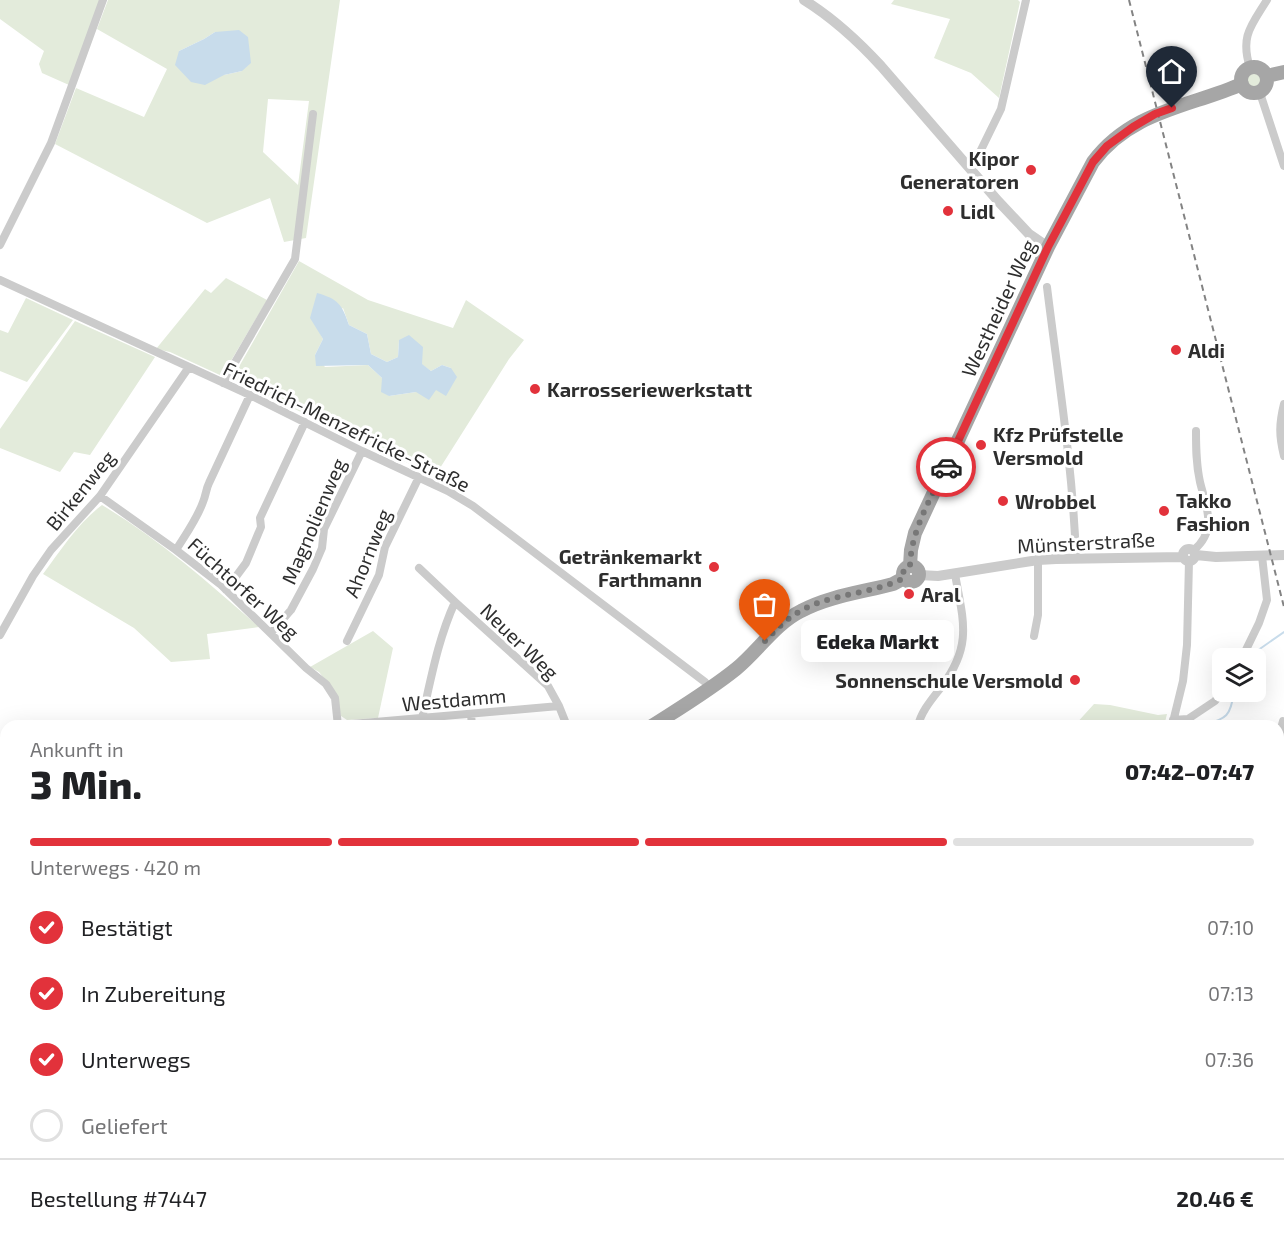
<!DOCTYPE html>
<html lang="de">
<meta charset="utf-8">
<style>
:root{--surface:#fff;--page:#f2f2f2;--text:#202124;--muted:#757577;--line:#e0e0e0;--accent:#e2323b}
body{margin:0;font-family:"Exo 2",sans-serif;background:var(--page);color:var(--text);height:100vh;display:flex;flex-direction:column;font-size:22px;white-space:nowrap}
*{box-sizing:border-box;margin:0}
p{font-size:20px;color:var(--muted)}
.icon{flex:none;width:33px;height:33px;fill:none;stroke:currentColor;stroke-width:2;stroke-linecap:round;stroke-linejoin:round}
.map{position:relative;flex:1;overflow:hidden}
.drawer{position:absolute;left:0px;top:720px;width:1284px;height:528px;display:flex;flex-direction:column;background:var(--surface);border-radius:18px 18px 0 0;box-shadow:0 6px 24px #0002}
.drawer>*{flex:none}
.buttons{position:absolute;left:1212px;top:648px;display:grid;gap:12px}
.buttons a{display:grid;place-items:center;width:54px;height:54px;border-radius:9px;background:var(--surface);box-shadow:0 6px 24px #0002;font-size:30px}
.pin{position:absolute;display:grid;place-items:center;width:51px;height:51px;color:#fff;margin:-62px -26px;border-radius:50% 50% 50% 0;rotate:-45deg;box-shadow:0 0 6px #0007}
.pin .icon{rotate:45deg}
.courier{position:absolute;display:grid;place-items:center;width:60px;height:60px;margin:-30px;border:4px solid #e2323b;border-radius:50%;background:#fff;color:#222;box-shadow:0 2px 8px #0007}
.bubble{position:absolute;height:42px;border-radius:9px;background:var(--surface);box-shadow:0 6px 24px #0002;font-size:20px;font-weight:800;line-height:42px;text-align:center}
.head em{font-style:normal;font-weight:800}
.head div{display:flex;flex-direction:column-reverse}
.head{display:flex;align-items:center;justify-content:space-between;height:102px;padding:0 30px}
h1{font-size:39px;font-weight:800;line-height:45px}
.bar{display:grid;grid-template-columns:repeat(4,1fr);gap:9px 6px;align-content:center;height:72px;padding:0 30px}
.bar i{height:8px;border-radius:4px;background:var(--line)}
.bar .current{background:var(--accent)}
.bar p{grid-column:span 4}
.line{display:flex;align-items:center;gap:15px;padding:0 30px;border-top:2px solid var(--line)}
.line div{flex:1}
ol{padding:0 30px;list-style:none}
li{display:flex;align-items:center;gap:18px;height:66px}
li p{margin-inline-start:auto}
li .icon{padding:6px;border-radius:50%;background:var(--accent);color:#fff;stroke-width:4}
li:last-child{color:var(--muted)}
li i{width:33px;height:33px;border:3px solid var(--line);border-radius:50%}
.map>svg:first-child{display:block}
.green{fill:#e3ebdb;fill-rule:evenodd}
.water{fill:#c8dceb}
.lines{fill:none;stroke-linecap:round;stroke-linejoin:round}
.stream{stroke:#c8dceb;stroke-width:2}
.minor{stroke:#cbcbcb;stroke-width:8}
.tertiary{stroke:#cbcbcb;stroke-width:10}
.primary{stroke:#a6a6a6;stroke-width:14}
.rail{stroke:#838383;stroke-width:2;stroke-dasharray:6 4.5;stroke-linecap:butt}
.done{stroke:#777;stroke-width:6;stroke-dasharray:0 10.8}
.route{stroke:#e2323b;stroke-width:8}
.poi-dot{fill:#e2323b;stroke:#fff;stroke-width:2}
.labels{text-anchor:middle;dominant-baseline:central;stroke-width:6;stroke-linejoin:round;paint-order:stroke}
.poi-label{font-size:20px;font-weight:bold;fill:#2e2e2e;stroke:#fff;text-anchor:start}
.street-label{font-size:20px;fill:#2e2e2e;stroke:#fff}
</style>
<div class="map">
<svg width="1284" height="1248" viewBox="0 0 1284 1248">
<rect width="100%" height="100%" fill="#fff"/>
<path class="green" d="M 0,0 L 100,0 L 69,85 L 42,73 L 39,64 L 44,51 L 0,19 Z
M 108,0 L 340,0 L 306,238 L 284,242 L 270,198 L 207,223 L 55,144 L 76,88 L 144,117 L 167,69 L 97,29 ZM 215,32 L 242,71 L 224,75 L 179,51 L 204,39 ZM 268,99 L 309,101 L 298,185 L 263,152 Z
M 894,0 L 1018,0 L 1020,2 L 999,98 L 971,73 L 934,58 L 950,19 L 891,4 Z
M1247 80a8 8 0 1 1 16 0a8 8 0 1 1-16 0Z
M 299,261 L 368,300 L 453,328 L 466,300 L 524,340 L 509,359 L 435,476 L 232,379 ZM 343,308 L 349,325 L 367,334 L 371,354 L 387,362 L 398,357 L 399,340 L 421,364 L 431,371 L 442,365 L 451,368 L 416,392 L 389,396 L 382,378 L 368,365 L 325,367 L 315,355 L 323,339 L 318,329 Z
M 226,278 L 267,300 L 222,376 L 170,352 L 156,349 L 205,289 L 211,293 Z
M 26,298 L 73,320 L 27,382 L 0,371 L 0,330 L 8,333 Z
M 75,321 L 155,357 L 90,455 L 74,452 L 60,472 L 0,448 L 0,429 Z
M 102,505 C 159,539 209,583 259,627 L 207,634 L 210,659 L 171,662 L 134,628 L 43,574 C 60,551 79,522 102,505 Z
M 373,631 L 393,648 L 378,718 L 347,720 L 341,716 L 335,692 L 319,672 L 310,667 Z
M 1094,704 L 1110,705 L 1158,715 L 1167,714 L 1164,726 L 1074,726 Z
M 0,1191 L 6,1192 L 6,1242 L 25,1242 L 23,1248 L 0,1248 L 0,1199 L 2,1199 Z
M 372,1242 L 608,1242 L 607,1248 L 371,1248 Z
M 926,1242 L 956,1242 L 952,1248 L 927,1248 Z"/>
<path class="water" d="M 239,30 L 248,37 L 251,63 L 242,71 L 224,75 L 205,85 L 191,82 L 175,65 L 179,51 L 204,39 L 215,32 Z
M 317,293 C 338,299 342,304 349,325 L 367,334 L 371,354 L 387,362 L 398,357 L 399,340 L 409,335 L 423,347 L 422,364 L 431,371 L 442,365 L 451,368 L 457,377 L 446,396 L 436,390 L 429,400 L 416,392 L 389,396 L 381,392 L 382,378 L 368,365 L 316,366 L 315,355 L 323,339 L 310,318 Z"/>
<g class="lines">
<path class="stream" d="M 1252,658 L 1254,653 L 1284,632
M 1117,726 L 1128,723 L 1143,726
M 1199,726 C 1225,718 1230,720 1234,692
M 0,1193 L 6,1193
M 939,1242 L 940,1248
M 25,1248 L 27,1242
M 392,1248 L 393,1242"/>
<path class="minor" d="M 1250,68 C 1240,36 1251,26 1267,0
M 1260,93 L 1284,166
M 968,166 L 979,154 L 1001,109 L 1026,0
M 0,245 L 51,143 L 103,0
M 0,280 L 250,395 L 362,451 L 448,491 L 473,506 L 705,682 L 710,688
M 1047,287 C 1058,377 1073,467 1076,559
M 223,383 L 295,259 L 313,114
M 1284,404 C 1279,424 1279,436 1284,456
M 100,496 L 176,550 L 220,584 L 306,668 L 326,684 L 335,698 L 338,726
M 176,550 C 186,534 197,519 203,502 C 206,495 206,489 209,483 L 250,395
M 1194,550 C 1218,529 1206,507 1200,482 C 1196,464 1196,448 1196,431
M 419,568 L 455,602
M 226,590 L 246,563 L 261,527 L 260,518 L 305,422
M 271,633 L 291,610 L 313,569 L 322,548 L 324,529 L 362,451
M 0,635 L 33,576 L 51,550 L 100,496 L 189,367
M 1034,636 L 1038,615 L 1038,560
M 347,641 L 379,575 L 385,547 L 419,477
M 1242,658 L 1259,623 L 1267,600 L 1262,556
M 471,714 L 472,726
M 422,718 C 431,679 438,639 455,602 L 548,686 L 559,706
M 1173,720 L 1188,719 L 1215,701 L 1222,691
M 329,726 L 559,706 L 567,726
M 918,726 C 921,711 933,698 942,686 C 973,645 963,620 955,574
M 1172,726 L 1183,681 L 1187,645 L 1189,561
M 0,752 L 6,751
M 0,790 L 6,789
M 1278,820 L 1281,820 L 1283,829 L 1278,871
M 1281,820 L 1279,736 L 1283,721
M 0,837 L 6,887
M 0,949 L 6,947
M 1278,988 L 1284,988
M 0,1031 L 6,1030
M 1278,1107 L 1284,1110
M 1278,1186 L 1284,1189
M 777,1242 L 780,1248
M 858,1242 L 860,1248
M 1040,1242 L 1051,1248
M 1234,1242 L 1270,1244 L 1270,1248
M 654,1248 L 656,1242
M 1144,1248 L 1148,1242
M 1218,1248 L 1222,1242"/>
<path class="tertiary" d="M 804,0 C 833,18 858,41 881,66 L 998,201 L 1029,234 L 1048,247
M1183 555a6 6 0 1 1 12 0a6 6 0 1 1-12 0Z
M 1196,555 L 1216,557 L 1284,555
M 919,575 L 938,576 L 1038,560 L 1056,559 L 1183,557"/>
<path class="primary" d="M1241 80a13 13 0 1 1 26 0a13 13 0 1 1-26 0Z
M 1267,76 L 1284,72
M903 574a8 8 0 1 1 16 0a8 8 0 1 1-16 0Z
M 910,566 L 911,550 L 915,533 L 1048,247 L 1093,162 C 1131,111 1189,107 1242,84
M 652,726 C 680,708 710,690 736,669 C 758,651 775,624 801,611 C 829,596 863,592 893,584 L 904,578
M 252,1248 L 253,1242"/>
<path class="rail" d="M 1129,0 L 1284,607"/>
</g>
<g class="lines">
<path class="done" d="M 765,641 C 775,631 785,620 797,613 C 828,593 871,595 904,578 C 902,572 904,567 910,566 C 911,530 931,498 946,467"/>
<path class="route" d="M 946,467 L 1048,247 L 1093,162 L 1107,146 L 1133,127 L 1155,114 L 1172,108"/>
</g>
<g class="poi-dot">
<circle cx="1031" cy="170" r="6"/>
<circle cx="948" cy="211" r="6"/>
<circle cx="1176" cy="350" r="6"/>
<circle cx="535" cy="389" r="6"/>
<circle cx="981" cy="445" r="6"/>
<circle cx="1003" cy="501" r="6"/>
<circle cx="1164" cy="511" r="6"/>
<circle cx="714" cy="567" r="6"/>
<circle cx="909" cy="594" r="6"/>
<circle cx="1075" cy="680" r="6"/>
</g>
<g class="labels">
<g class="poi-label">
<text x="1019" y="158" text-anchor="end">Kipor<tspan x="1019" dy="23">Generatoren</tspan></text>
<text x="960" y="211">Lidl</text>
<text x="1188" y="350">Aldi</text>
<text x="547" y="389">Karrosseriewerkstatt</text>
<text x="993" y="434">Kfz Prüfstelle<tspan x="993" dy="23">Versmold</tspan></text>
<text x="1176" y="500">Takko<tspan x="1176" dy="23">Fashion</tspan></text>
<text x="1015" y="501">Wrobbel</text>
<text x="702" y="556" text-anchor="end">Getränkemarkt<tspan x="702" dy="23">Farthmann</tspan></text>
<text x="921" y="594">Aral</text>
<text x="1063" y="680" text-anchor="end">Sonnenschule Versmold</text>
</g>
<g class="street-label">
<text transform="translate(998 308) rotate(-65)">Westheider Weg</text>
<text transform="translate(347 426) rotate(26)">Friedrich-Menzefricke-Straße</text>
<text transform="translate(80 490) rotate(-51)">Birkenweg</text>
<text transform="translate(313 521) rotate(-67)">Magnolienweg</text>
<text transform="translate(1086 542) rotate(-3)">Münsterstraße</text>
<text transform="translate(367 553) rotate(-68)">Ahornweg</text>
<text transform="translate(244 588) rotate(42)">Füchtorfer Weg</text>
<text transform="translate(520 641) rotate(44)">Neuer Weg</text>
<text transform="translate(454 699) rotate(-5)">Westdamm</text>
</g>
</g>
</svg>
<div class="buttons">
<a><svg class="icon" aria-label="layers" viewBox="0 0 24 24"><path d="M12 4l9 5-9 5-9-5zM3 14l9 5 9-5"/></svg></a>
</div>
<div class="pin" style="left:765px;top:641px;background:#ea580c"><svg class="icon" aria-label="bag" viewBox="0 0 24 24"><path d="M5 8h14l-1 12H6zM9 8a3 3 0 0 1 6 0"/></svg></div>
<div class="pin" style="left:1172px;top:108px;background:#1f2937"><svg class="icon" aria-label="home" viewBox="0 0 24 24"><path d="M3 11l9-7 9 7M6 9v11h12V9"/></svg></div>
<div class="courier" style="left:946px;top:467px"><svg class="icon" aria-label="car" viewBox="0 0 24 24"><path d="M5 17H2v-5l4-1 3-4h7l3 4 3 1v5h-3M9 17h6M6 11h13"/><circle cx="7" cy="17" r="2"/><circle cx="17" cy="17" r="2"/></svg></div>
<div class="bubble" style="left:801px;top:620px;width:153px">Edeka Markt</div>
<section class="drawer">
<div class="head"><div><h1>3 Min.</h1><p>Ankunft in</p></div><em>07:42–07:47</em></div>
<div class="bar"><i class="current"></i><i class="current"></i><i class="current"></i><i></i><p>Unterwegs · 420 m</p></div>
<ol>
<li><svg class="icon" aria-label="check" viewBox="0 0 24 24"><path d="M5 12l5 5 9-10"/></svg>Bestätigt<p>07:10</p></li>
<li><svg class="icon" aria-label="check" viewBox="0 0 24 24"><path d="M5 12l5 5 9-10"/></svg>In Zubereitung<p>07:13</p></li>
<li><svg class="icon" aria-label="check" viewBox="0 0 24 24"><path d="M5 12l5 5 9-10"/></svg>Unterwegs<p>07:36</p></li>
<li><i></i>Geliefert</li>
</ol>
<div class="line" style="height:78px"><div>Bestellung #7447</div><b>20.46 €</b></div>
</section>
</div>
